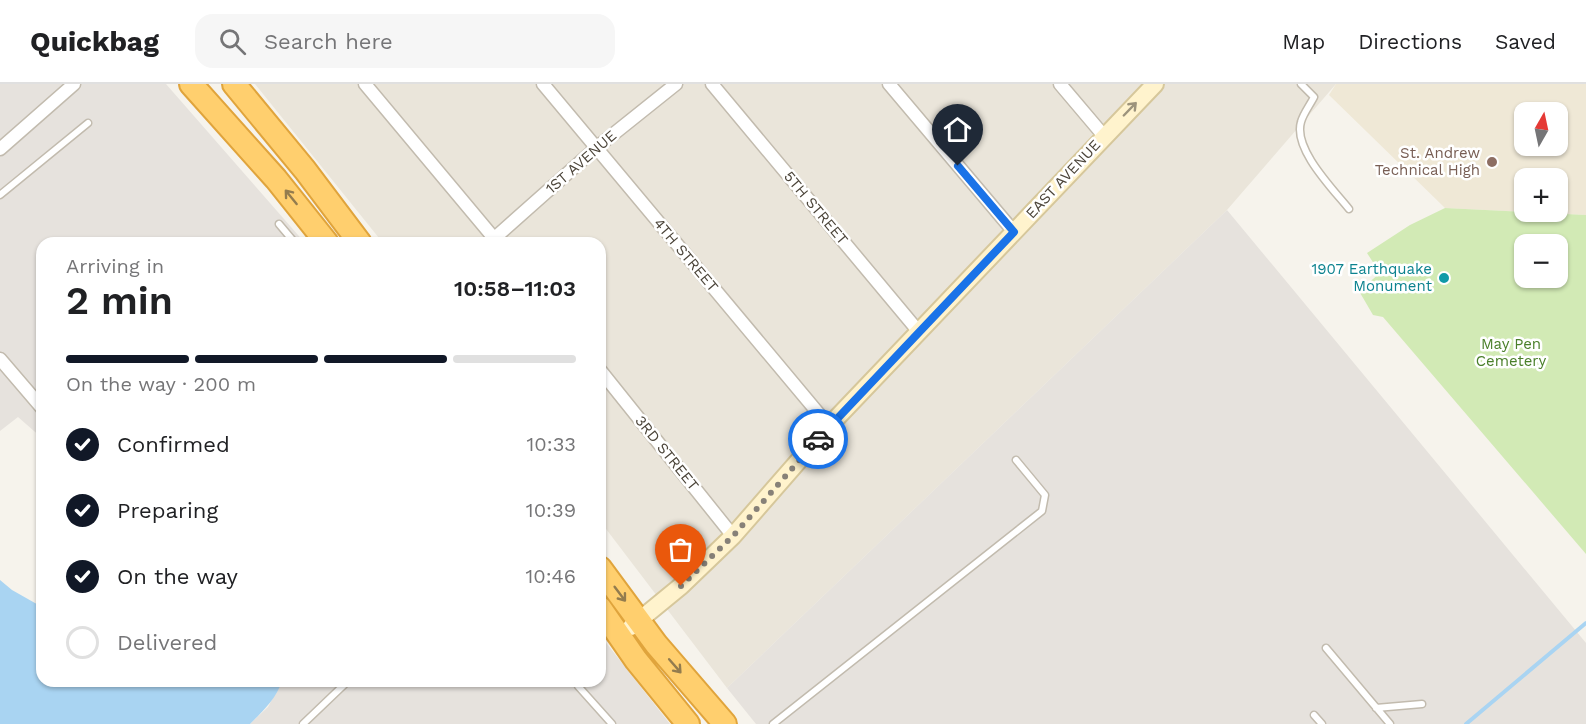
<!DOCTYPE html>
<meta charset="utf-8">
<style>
:root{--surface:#fff;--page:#f6f6f6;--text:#202124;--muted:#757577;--line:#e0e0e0;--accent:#111827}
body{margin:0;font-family:"Work Sans",sans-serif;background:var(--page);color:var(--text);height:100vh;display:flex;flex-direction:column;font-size:22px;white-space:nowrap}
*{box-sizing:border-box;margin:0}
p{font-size:20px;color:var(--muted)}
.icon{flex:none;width:33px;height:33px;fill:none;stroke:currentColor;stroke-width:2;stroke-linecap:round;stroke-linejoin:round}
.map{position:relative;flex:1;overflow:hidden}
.sheet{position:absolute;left:36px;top:153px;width:570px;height:450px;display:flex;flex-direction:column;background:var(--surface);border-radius:18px;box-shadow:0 2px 4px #0004}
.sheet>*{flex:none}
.needle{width:39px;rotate:9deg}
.controls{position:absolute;left:1514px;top:18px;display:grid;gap:12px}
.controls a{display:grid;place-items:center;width:54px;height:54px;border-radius:12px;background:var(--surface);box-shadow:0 2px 4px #0004;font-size:30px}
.pin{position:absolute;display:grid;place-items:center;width:51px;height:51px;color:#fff;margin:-62px -26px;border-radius:50% 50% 50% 0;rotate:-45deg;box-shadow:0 0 6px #0007}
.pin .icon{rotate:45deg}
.courier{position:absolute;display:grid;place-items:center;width:60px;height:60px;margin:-30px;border:4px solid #1a73e8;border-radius:50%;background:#fff;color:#222;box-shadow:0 2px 8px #0007}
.overview em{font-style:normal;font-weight:600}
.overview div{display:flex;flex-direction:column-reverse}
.overview{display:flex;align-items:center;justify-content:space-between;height:102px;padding:0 30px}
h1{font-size:39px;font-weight:600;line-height:45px}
.bar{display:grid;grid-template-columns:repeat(4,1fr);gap:9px 6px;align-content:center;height:72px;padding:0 30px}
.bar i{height:8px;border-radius:4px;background:var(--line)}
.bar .current{background:var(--accent)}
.bar p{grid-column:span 4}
ol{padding:0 30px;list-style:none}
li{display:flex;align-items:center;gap:18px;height:66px}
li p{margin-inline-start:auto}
li .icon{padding:6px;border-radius:50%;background:var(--accent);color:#fff;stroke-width:4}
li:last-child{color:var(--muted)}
li i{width:33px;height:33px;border:3px solid var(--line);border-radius:50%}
header{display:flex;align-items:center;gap:36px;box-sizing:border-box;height:84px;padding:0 30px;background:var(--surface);border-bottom:2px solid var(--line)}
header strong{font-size:28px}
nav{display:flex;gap:33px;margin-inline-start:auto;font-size:21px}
.search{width:420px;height:54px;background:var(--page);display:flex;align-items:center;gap:15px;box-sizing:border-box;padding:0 21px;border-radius:18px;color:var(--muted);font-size:22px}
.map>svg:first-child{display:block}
.residential{fill:#eae5da}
.industrial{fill:#e6e2dd}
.education{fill:#efe8d6;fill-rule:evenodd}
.green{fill:#d2eab5;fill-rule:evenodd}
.water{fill:#a9d4f2}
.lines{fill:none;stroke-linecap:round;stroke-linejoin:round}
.stream{stroke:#a9d4f2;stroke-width:4}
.lane-casing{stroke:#c2bbae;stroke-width:9}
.street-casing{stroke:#c2bbae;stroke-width:15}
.secondary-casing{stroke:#d6c79b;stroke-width:20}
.highway-casing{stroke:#e0a43c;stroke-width:26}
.lane{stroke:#fff;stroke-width:6}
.street{stroke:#fff;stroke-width:12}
.secondary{stroke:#fff3cd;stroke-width:16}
.highway{stroke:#ffcf6e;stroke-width:22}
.oneway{stroke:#9c937c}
.oneway2{stroke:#937c4e}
.done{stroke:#878178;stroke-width:6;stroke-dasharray:0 10.8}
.route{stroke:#1a73e8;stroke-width:8}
.education-dot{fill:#8d6e63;stroke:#fff;stroke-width:2}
.culture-dot{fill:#0f9aa8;stroke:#fff;stroke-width:2}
.labels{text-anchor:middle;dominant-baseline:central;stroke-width:5;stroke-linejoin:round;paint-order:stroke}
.education-label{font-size:15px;fill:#785e54;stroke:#fff;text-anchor:end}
.street-label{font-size:15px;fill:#4b4439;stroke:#fff}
.culture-label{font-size:15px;fill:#0d838f;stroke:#fff;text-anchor:end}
.park-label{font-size:15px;fill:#4a7f2a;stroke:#fff}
</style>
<header>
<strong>Quickbag</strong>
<div class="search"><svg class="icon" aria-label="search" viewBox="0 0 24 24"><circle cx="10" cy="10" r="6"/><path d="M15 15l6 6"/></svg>Search here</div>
<nav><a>Map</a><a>Directions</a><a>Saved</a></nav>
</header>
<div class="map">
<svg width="1586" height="640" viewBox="0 0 1586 640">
<rect width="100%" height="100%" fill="#f6f3ec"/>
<path class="residential" d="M 255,0 L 1336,0 L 1227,126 L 727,604 L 600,437 L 600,159 L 383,159 Z"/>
<path class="industrial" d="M 0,0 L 166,0 L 305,159 L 42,159 L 42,354 L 18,333 L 0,347 Z
M 1227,126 L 1586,559 L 1586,640 L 756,640 L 727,604 Z
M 600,551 L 670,640 L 250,640 L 268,623 L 282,597 L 600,597 Z"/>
<path class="education" d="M 1336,0 L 1586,0 L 1586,131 L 1445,124 L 1329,11 ZM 1524,28 L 1557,28 L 1557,62 L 1524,62 ZM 1524,94 L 1557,94 L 1557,128 L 1524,128 Z"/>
<path class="green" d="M 1445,124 L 1586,131 L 1586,470 L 1383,233 L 1373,231 L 1359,207 L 1380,189 L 1367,169 L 1410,141 ZM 1524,160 L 1557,160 L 1557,194 L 1524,194 Z"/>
<path class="water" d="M 0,496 L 12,506 L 42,523 L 42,597 L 282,597 C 276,615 263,627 250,640 L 0,640 Z"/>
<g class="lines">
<path class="stream" d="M 1466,640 L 1586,539"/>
<defs>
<path id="lane" d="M 1301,0 L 1314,13 C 1310,21 1303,30 1301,38 C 1293,65 1333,105 1349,125
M 0,111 L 88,39
M 279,140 L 295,159
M 1326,564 L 1390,640
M 578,602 L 612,640
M 1376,624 L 1422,620
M 1314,631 L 1322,640
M 303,640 L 348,597
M 773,640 L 1042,427 L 1045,411 L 1016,376"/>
<path id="street" d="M 365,0 L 498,159
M 543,0 L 829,342
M 712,0 L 919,248
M 889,0 L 1014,148
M 1060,0 L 1104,52
M 0,65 L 74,0
M 489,159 L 596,64 L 676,0
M 0,275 L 42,324
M 600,286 L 733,452"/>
<path id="secondary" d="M 631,543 L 681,502 L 733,452 L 829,342 L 1155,0"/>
<path id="highway" d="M 191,0 L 276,95 L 327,159
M 234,0 L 305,86 L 360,159
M 600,484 L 656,560 L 725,640
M 600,524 L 636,576 L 688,640"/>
</defs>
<use href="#lane" class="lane-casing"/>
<use href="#street" class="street-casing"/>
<use href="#secondary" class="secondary-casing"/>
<use href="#highway" class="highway-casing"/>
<use href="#lane" class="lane"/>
<use href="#street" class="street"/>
<use href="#secondary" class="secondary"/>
<use href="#highway" class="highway"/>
</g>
<defs><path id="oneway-shaft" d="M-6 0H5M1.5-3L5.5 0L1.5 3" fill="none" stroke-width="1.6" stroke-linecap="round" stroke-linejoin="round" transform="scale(1.5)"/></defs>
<use class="oneway" href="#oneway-shaft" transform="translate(1130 25) rotate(-46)"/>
<g class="oneway2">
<use href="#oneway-shaft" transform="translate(291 113) rotate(-129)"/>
<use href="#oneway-shaft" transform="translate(620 510) rotate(53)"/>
<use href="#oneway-shaft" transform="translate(675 582) rotate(49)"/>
</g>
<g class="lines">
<path class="done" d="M 681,502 L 733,452 L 818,355"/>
<path class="route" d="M 818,355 L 1014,148 L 958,82"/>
</g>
<circle class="education-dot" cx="1492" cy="78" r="6"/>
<circle class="culture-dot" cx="1444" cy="194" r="6"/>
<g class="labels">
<g class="education-label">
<text x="1480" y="69">St. Andrew<tspan x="1480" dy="17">Technical High</tspan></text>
</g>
<g class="street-label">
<text transform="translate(581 78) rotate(-41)">1ST AVENUE</text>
<text transform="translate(1063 95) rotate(-47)">EAST AVENUE</text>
<text transform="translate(816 124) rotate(50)">5TH STREET</text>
<text transform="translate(686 171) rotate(50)">4TH STREET</text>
<text transform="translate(667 369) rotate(51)">3RD STREET</text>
</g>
<g class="culture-label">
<text x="1432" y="185">1907 Earthquake<tspan x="1432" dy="17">Monument</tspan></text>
</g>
<g class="park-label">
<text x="1511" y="260">May Pen<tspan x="1511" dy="17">Cemetery</tspan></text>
</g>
</g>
</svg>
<div class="controls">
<a><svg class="needle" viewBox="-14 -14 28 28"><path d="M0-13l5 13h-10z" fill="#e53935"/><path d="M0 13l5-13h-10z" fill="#757577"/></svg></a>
<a>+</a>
<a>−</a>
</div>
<div class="pin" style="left:681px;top:502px;background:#ea580c"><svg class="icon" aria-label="bag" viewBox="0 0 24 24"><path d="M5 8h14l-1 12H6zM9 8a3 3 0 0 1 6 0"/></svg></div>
<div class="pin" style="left:958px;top:82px;background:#1f2937"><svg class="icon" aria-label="home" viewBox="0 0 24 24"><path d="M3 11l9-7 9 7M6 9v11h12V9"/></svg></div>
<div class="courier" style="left:818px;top:355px"><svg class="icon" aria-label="car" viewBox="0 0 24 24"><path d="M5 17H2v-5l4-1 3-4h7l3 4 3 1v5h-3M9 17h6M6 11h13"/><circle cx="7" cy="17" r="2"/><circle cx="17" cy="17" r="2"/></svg></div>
<section class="sheet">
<div class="overview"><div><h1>2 min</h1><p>Arriving in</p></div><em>10:58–11:03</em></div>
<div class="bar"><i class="current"></i><i class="current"></i><i class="current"></i><i></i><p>On the way · 200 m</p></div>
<ol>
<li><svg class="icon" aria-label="check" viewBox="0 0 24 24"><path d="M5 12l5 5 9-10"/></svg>Confirmed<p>10:33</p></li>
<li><svg class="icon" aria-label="check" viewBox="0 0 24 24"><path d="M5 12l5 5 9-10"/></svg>Preparing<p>10:39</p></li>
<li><svg class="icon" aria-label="check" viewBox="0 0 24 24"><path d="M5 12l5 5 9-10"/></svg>On the way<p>10:46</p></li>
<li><i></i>Delivered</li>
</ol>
</section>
</div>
